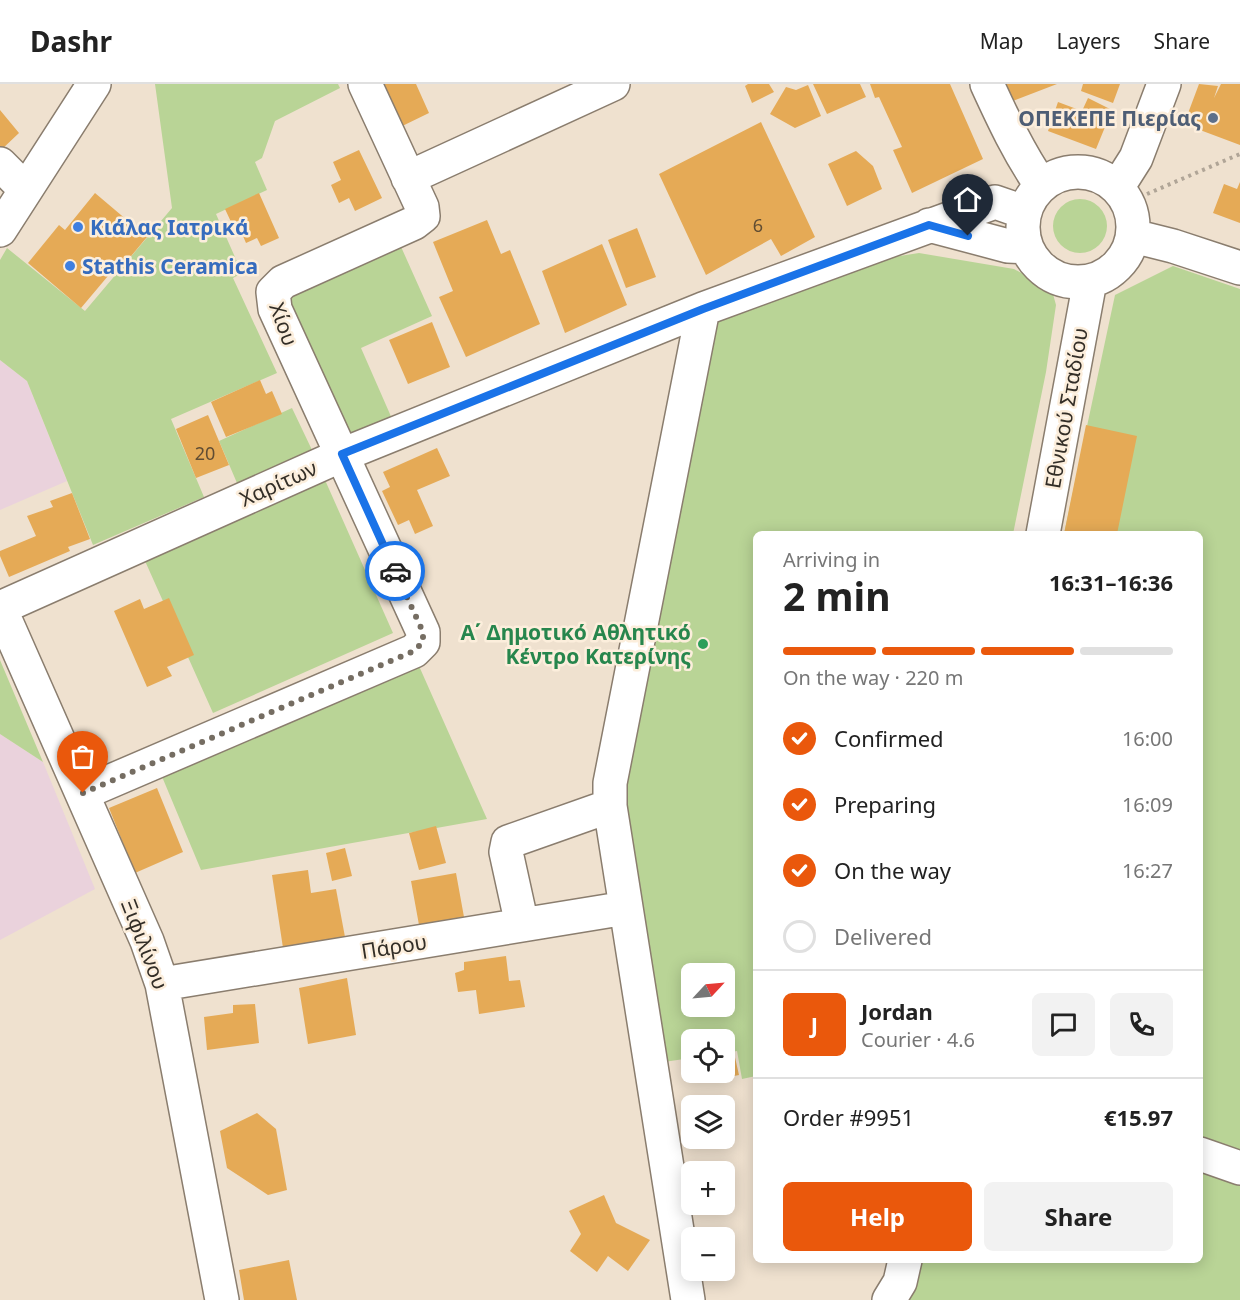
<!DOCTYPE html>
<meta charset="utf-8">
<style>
:root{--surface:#fff;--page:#f2f2f2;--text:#222;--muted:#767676;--line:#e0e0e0;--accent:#ea580c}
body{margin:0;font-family:"Noto Sans",sans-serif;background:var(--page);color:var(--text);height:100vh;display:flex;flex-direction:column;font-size:22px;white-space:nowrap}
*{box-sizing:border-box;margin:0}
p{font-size:20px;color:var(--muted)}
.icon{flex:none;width:33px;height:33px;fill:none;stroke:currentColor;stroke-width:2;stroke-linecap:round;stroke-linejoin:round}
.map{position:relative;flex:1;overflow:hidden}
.details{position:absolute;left:753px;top:447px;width:450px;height:732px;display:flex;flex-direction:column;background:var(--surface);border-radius:9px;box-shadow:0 3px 15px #0003}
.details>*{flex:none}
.needle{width:39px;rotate:64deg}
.controls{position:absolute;left:681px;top:879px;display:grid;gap:12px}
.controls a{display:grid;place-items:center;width:54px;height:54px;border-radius:9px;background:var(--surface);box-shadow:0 3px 15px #0003;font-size:30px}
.pin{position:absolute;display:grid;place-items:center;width:51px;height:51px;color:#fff;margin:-62px -26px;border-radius:50% 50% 50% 0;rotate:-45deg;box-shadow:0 0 6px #0007}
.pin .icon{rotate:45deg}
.courier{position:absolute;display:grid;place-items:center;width:60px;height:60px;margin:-30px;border:4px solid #1a73e8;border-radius:50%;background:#fff;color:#222;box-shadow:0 2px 8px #0007}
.overview em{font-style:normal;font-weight:700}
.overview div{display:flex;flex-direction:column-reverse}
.overview{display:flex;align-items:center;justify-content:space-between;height:102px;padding:0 30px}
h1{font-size:39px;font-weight:700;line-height:45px}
.bar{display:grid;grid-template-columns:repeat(4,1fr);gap:9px 6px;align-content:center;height:72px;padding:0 30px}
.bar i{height:8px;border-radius:4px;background:var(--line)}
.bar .on{background:var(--accent)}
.bar p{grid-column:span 4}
.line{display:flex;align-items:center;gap:15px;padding:0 30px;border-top:2px solid var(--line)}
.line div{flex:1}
.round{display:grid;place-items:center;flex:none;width:63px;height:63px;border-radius:9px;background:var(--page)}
ol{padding:0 30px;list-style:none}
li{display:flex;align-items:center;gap:18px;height:66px}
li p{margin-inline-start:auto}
li .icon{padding:6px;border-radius:50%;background:var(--accent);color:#fff;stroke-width:4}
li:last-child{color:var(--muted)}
li i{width:33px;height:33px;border:3px solid var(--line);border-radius:50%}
.primary-button{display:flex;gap:12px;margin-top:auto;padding:12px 30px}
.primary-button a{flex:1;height:69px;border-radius:9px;background:var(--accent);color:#fff;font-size:24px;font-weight:700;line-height:69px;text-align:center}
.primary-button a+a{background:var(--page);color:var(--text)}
header{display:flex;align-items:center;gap:36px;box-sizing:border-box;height:84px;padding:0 30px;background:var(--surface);border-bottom:2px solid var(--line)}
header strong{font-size:28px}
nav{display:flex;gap:33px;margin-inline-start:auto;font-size:21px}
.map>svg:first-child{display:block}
.commercial{fill:#ead2dc}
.green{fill:#b9d496;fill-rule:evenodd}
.building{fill:#e5aa56}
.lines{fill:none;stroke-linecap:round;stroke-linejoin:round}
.minor-casing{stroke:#8a7d6e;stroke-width:36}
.major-casing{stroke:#8a7d6e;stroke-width:36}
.path{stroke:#b0a597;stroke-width:4;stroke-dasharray:3 4.5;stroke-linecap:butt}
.minor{stroke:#fff;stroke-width:33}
.major{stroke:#fff;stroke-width:33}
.done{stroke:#756d62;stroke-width:6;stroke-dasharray:0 10.8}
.route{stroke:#1a73e8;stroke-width:8}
.service-dot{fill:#5c6f8a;stroke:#fceedc;stroke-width:2}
.shop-dot{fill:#3f7fe0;stroke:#fceedc;stroke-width:2}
.leisure-dot{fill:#2e9e5b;stroke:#fceedc;stroke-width:2}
.labels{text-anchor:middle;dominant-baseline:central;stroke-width:5;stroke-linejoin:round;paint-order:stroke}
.number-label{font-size:18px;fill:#604d33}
.service-label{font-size:21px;font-weight:bold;fill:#4e5e75;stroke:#fceedc;text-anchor:end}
.shop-label{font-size:21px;font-weight:bold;fill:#366cbe;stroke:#fceedc;text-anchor:start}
.street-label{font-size:21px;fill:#332e27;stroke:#fceedc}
.leisure-label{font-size:21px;font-weight:bold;fill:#27864d;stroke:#fceedc;text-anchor:end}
</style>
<header>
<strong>Dashr</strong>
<nav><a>Map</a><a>Layers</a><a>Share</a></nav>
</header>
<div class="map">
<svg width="1240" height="1216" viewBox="0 0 1240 1216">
<rect width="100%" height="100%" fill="#efe1cf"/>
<path class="commercial" d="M 0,276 L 27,297 L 67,397 L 0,426 Z
M 0,650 L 43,678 L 95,805 L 0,856 Z"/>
<path class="green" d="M 155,0 L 338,0 L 340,4 L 275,37 L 262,74 L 255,78 L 267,106 L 216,130 L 242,189 L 233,194 L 277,289 L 171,335 L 204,413 L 93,461 L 27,297 L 0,276 L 0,176 L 7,164 L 85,227 L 172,124 Z
M1053 142a27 27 0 1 1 54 0a27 27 0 1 1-54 0Z
M 398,156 L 432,232 L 361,264 L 393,337 L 348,357 L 287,215 L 293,205 Z
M 919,169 L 1014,185 L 1036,197 L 1053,210 L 1056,221 L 1046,288 L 1013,450 L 756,450 L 756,992 L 742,995 L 737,967 L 725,969 L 724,956 L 692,956 L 691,974 L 657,979 L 617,715 L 719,227 L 736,231 L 874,176 ZM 692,890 L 724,890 L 724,922 L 692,922 Z
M 1173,182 L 1240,205 L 1240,1077 L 1200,1062 L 1200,450 L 1064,450 L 1115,211 Z
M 292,324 L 312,366 L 237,399 L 219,357 Z
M 321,387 L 393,549 L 213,629 L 141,468 Z
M 415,573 L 487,735 L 201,786 L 158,683 Z
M 0,576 L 43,678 L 0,650 Z
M 1200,1085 L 1240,1099 L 1240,1216 L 908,1216 L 919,1176 L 1200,1176 Z"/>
<path class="building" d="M 373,0 L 416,0 L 429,29 L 392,47 Z
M 748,0 L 769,0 L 774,8 L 752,19 L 745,2 Z
M 813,0 L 860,0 L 866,13 L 827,30 Z
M 870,0 L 950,0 L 983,75 L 912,109 L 893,66 L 902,63 L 879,13 L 875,14 Z
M 1003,0 L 1057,0 L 1010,18 Z
M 1083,0 L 1120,0 L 1113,19 L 1081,7 Z
M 1199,0 L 1218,2 L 1214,14 L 1221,0 L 1240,0 L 1240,61 L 1184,40 Z
M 808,1 L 821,32 L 795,44 L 770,30 L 786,3 L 796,6 Z
M 1088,14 L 1112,26 L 1096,65 L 1048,47 L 1058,18 L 1082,27 Z
M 0,26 L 19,49 L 0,67 Z
M 761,38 L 815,153 L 781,172 L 771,155 L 706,191 L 659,90 Z
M 359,66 L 382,114 L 355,127 L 349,114 L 339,119 L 331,101 L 341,96 L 333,78 Z
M 856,67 L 873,82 L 882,105 L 847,122 L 828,80 Z
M 1240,98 L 1240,139 L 1213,129 L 1224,100 L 1237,105 Z
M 95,109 L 147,153 L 117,189 L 113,186 L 81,224 L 28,179 L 59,141 L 65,146 Z
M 259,109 L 279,154 L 261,162 L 257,154 L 246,159 L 237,138 L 232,140 L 225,125 Z
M 487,136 L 501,170 L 510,166 L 540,240 L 466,273 L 439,213 L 453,207 L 433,158 Z
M 637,144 L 656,193 L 626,204 L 608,156 Z
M 602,160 L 627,221 L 565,249 L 542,187 Z
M 432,238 L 450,283 L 408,300 L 389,256 Z
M 260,296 L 266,310 L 272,307 L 282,330 L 226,353 L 211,318 Z
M 208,331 L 229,381 L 196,394 L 176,345 Z
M 1086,341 L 1137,352 L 1117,450 L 1064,450 Z
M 437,364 L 450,392 L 417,406 L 433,442 L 415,450 L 409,436 L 398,441 L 382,407 L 390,403 L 383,388 Z
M 72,409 L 90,455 L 68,463 L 70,467 L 9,493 L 0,472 L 0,467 L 36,452 L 27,432 L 53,423 L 50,417 Z
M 169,514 L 194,571 L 167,583 L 172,592 L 147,603 L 114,527 L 140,515 L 144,525 Z
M 157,704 L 183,768 L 135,789 L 109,724 Z
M 436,742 L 446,779 L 419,786 L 409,749 Z
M 345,764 L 352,792 L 332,797 L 326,769 Z
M 308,786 L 311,809 L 336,805 L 345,853 L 283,864 L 272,791 Z
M 456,789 L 464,833 L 419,841 L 411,797 Z
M 506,872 L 509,897 L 520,896 L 525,923 L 479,930 L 476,906 L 458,908 L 455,889 L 464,886 L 464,878 Z
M 347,894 L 356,951 L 308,960 L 299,904 Z
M 255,920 L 259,959 L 207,966 L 204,933 L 233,929 L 233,921 Z
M 734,969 L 739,991 L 709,997 L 708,988 L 724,988 L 724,970 Z
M 257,1029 L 276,1045 L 287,1106 L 268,1111 L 227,1084 L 220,1047 Z
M 604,1111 L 616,1139 L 650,1156 L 628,1187 L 608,1172 L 597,1188 L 570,1167 L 581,1150 L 569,1127 Z
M 289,1176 L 297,1216 L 244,1216 L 239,1186 Z"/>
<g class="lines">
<defs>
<path id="minor" d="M 987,0 C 1003,35 1019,69 1041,101
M 0,80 L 25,105
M1023 143a55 55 0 1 1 110 0a55 55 0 1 1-110 0Z
M 408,94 L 613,0
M 1117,104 L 1136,74 L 1164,0
M 929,141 L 1008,162 L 1026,163
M 1133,152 L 1173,162 L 1240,184
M 1043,450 L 1090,197
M 0,524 L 342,371 L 703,225 L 995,118 L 1024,128
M 0,524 L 147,857 L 162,900 L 222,1216
M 83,709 L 414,567 L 423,558 L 423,548 L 275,225 L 273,208 L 283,198 L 414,139 L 423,132 L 422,123 L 365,0
M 522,841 L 506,768 L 508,758 L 610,722
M 162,900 L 626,824
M 1200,1070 L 1240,1084
M 688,1216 L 610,722 L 610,699 L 703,225
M 889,1216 L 900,1198 L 905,1176"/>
<path id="major" d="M 0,146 L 94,0"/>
</defs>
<use href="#minor" class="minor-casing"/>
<use href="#major" class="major-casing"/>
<path class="path" d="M 1147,110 L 1240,70"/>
<use href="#minor" class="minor"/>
<use href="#major" class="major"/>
</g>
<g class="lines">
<path class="done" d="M 83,709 L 414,567 L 423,558 L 423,548 L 395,487"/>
<path class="route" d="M 395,487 L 342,370 L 703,225 L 929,141 L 968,152"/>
</g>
<circle class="service-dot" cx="1213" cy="34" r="6"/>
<g class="shop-dot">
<circle cx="78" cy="143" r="6"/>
<circle cx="70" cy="182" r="6"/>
</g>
<circle class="leisure-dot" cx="703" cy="560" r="6"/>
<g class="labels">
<g class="number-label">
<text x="758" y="141">6</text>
<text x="205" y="369">20</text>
</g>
<g class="service-label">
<text x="1201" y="34">ΟΠΕΚΕΠΕ Πιερίας</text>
</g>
<g class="shop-label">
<text x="90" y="143">Κιάλας Ιατρικά</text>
<text x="82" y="182">Stathis Ceramica</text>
</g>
<g class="street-label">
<text transform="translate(284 240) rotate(70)">Χίου</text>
<text transform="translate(1066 324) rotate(-80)">Εθνικού Σταδίου</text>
<text transform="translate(278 399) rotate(-24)">Χαρίτων</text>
<text transform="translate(145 860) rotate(69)">Ξιφιλίνου</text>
<text transform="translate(394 862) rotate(-9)">Πάρου</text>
</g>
<g class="leisure-label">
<text x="691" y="548">Α΄ Δημοτικό Αθλητικό<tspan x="691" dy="24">Κέντρο Κατερίνης</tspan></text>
</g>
</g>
</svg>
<div class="controls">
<a><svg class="needle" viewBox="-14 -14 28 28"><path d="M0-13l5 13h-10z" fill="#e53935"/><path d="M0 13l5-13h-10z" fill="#767676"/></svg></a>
<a><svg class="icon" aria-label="locate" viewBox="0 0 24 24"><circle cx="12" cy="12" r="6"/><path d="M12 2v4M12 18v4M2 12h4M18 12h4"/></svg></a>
<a><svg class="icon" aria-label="layers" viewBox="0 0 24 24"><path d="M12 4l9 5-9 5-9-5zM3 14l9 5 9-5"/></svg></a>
<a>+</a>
<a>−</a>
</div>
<div class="pin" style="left:83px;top:709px;background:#ea580c"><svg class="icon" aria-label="bag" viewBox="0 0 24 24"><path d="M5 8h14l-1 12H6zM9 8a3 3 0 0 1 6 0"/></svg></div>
<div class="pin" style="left:968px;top:152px;background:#1f2937"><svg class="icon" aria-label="home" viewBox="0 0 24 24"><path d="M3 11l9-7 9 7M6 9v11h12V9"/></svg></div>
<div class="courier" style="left:395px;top:487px"><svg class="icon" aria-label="car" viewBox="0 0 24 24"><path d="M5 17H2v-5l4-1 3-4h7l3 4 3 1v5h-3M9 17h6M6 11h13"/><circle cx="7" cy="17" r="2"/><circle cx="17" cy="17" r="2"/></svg></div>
<section class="details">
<div class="overview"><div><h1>2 min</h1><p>Arriving in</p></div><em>16:31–16:36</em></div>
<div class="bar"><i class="on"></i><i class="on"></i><i class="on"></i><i></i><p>On the way · 220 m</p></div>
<ol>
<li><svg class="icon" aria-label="check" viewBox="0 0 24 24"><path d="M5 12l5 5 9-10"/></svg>Confirmed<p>16:00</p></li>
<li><svg class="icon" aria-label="check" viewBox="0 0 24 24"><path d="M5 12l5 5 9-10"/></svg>Preparing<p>16:09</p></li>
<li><svg class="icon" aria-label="check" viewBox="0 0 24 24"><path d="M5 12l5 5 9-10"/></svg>On the way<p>16:27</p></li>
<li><i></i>Delivered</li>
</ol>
<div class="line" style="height:108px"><b class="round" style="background:var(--accent);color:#fff">J</b><div><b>Jordan</b><p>Courier · 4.6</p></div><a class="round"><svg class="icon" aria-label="chat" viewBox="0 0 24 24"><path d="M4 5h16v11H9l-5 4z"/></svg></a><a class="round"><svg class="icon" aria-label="phone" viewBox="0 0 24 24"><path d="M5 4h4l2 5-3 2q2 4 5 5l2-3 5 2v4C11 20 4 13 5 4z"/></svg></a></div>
<div class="line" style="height:78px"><div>Order #9951</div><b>€15.97</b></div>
<div class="primary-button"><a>Help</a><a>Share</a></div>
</section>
</div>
